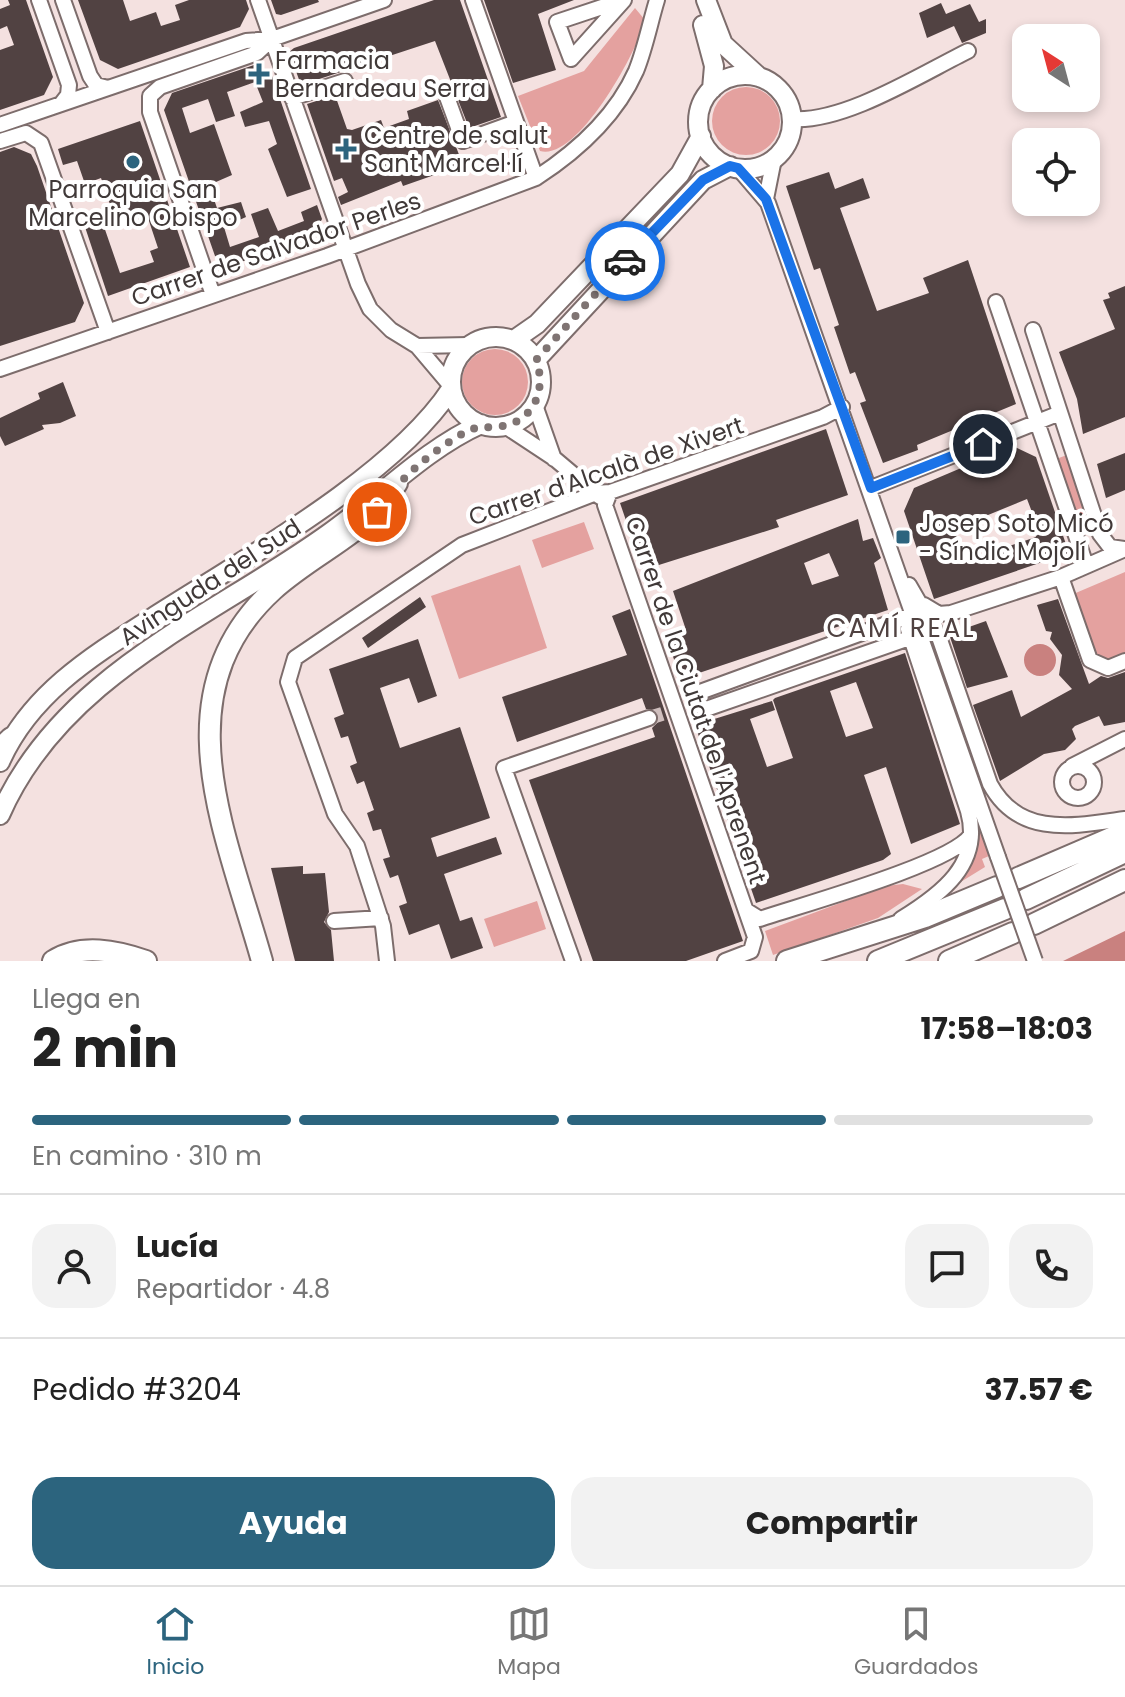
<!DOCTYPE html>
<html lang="es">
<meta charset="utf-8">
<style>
:root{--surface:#fff;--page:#f2f2f2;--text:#222;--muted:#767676;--line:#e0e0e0;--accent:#2c647e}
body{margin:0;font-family:Poppins,sans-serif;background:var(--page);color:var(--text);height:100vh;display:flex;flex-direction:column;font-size:30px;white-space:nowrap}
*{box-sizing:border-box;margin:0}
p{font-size:26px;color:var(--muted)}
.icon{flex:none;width:44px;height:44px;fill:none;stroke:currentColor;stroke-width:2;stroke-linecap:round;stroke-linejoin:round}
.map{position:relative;height:961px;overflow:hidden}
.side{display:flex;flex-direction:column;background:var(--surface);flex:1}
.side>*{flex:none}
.needle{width:52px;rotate:324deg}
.tools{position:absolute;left:1012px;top:24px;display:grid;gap:16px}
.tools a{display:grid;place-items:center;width:88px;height:88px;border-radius:16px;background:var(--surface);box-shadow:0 4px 12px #0003;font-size:40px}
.pin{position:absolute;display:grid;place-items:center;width:68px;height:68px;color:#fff;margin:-34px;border:4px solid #fff;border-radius:50%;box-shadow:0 2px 8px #0007}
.courier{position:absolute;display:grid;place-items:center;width:80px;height:80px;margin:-40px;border:6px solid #1a73e8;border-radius:50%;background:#fff;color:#222;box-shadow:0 2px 10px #0007}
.overview em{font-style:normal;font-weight:700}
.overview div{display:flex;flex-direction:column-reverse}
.overview{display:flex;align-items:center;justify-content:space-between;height:136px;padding:0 32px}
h1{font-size:52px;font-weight:700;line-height:60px}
.bar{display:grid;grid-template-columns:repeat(4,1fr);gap:12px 8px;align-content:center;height:96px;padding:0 32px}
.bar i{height:10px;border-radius:6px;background:var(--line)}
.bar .current{background:var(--accent)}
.bar p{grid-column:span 4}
.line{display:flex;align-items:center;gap:20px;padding:0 32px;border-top:2px solid var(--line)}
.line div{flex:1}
.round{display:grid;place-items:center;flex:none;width:84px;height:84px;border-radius:24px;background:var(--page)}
.primary-button{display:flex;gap:16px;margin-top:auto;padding:16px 32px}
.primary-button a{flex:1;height:92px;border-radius:24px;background:var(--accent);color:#fff;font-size:32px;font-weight:700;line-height:92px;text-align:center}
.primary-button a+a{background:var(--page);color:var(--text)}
.tab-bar{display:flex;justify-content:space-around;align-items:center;height:112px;border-top:2px solid var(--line);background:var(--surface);font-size:22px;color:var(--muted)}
.tab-bar a{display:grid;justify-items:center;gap:4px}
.tab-bar .current{color:var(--accent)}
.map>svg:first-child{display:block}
.green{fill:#e4a19f}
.water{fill:#c9817f}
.building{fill:#514242;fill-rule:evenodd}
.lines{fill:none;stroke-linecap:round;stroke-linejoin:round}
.minor-tunnel{stroke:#d0bfbe;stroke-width:14;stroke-dasharray:14 7;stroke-linecap:butt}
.minor-casing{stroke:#7d6d6c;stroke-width:18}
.major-casing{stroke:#7d6d6c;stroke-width:22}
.highway-casing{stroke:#7d6d6c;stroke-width:24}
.minor{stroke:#fff;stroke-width:14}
.major{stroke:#fff;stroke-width:18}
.highway{stroke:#fff;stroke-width:20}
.minor-bridge-casing{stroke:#7d6d6c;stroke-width:18;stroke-linecap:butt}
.minor-bridge{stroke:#fff;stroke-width:14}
.done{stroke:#7f7473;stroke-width:8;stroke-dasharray:0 14.4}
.route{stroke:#1a73e8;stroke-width:10}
.poi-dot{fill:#2c647e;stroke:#fff;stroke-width:3}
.labels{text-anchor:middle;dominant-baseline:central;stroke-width:8;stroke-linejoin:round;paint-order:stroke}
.poi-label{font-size:24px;fill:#403938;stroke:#fff;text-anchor:start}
.street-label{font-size:24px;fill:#403938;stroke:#fff}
.neighbourhood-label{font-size:26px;letter-spacing:2px;fill:#504241;stroke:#fff}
</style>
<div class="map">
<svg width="1125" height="961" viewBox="0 0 1125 961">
<rect width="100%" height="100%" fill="#f4e1e0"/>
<path class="green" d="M 635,8 L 645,20 C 638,51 577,162 540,151 L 518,96 L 584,71 Z
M712 121a34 34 0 1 1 68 0a34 34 0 1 1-68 0Z
M462 382a33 33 0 1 1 66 0a33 33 0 1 1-66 0Z
M 1067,455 L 1093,529 L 1082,533 L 1056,459 Z
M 584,522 L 594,549 L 542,568 L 532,540 Z
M 520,565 L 547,648 L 459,679 L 431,596 Z
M 1125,572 L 1125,655 L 1112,661 L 1094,657 L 1071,595 Z
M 973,809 L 989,856 L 982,859 L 985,867 L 959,883 Z
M 903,884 L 922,889 L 878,918 L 773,955 L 765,931 L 886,886 Z
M 537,901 L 546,929 L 494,947 L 484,919 Z"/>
<path class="water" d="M1024 660a16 16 0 1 1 32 0a16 16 0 1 1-32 0Z
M 1125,931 L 1125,961 L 1063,961 Z"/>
<path class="building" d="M 8,0 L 26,0 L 53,77 L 44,95 L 0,110 L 0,50 L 14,45 L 7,26 L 0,29 L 0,9 L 10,5 Z
M 78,0 L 123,0 L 130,21 L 156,12 L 161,26 L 180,20 L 175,5 L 189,0 L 246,0 L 249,9 L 240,27 L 118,69 L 100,60 Z
M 271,0 L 318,0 L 319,2 L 281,15 L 276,14 Z
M 434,0 L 460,0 L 501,117 L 469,128 L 435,41 L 301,85 L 289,52 L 294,48 Z
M 484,0 L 574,0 L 538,14 L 556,70 L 513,83 Z
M 941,3 L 946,14 L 970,4 L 979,22 L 986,19 L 986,33 L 962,43 L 954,26 L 927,38 L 919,13 Z
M 254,65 L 271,73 L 311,189 L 287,197 L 268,149 L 277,144 L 269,121 L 245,127 L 240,112 L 263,102 L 255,82 L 227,92 L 235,116 L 216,122 L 208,99 L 182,108 L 190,133 L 214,124 L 232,175 L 209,185 L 217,208 L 241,202 L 246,217 L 224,227 L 230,247 L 259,237 L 251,214 L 268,208 L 278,231 L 304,221 L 301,212 L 317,205 L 322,219 L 313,237 L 232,265 L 215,256 L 164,110 L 172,93 Z
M 335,95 L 347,129 L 352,130 L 381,120 L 384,128 L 409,119 L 407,111 L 438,100 L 463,165 L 403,186 L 401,181 L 341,205 L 338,197 L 348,192 L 342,178 L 334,181 L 307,104 Z
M 140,121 L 190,267 L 108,296 L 84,224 L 101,218 L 120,273 L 154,262 L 150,251 L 158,248 L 146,212 L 116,222 L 101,178 L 85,184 L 77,161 L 63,165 L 58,149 Z
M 14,147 L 31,154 L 37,166 L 84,303 L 75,322 L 0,346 L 0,152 Z
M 829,172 L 835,189 L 863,178 L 870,198 L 840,208 L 877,311 L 929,293 L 923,278 L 968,260 L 1016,404 L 917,445 L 918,450 L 883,463 L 860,403 L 866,401 L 855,372 L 850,374 L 834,327 L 839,325 L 820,268 L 814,270 L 786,186 Z
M 1125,286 L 1125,417 L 1083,434 L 1077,399 L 1059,352 L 1115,329 L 1103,300 L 1110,298 L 1108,293 Z
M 63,382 L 76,416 L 60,423 L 42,425 L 44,429 L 5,446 L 0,436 L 0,418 L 40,399 L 38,393 Z
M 826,429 L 848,495 L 776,520 L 779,527 L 643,570 L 620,503 Z
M 1013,446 L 1036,457 L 1069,553 L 934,599 L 904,511 L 914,488 ZM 1027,499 L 1037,525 L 1033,527 L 1036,537 L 965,561 L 954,529 Z
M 1125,453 L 1125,490 L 1106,498 L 1097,464 Z
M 858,519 L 863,541 L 873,538 L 881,558 L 874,563 L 888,610 L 681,679 L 666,637 L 686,630 L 673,591 ZM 829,553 L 839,576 L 812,585 L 804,563 Z
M 420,597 L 426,607 L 368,648 L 362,638 Z
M 1058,599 L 1089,684 L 1101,676 L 1108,678 L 1125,672 L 1125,722 L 1104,726 L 1099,716 L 1075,726 L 1072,729 L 1076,739 L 1065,750 L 1044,754 L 1000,781 L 973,705 L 1012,690 L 1021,717 L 1072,689 L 1059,675 L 1062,655 L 1050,639 L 1052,632 L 1046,631 L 1037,605 Z
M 630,609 L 743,941 L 686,961 L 593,961 L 529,780 L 655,737 L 652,728 L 659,721 L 656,711 L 646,709 L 642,698 L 517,742 L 502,697 L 627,655 L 612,616 Z
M 986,621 L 1008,677 L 967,688 L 949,634 Z
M 418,639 L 437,696 L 418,703 L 409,678 L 380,688 L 400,748 L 460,727 L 490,818 L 431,838 L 437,857 L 496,837 L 502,854 L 444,874 L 460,921 L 472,917 L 483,948 L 451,959 L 439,924 L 409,935 L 399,906 L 407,903 L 398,875 L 390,878 L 383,859 L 390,857 L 381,829 L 373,831 L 367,813 L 374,810 L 364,781 L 357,784 L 350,766 L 357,763 L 348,736 L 341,738 L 334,718 L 344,714 L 329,669 Z
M 905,653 L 960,824 L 911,844 L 886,767 L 864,775 L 891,854 L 883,860 L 756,903 L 695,725 L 772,701 L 775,710 L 750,719 L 767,767 L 793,758 L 773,700 L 775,698 ZM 856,682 L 873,728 L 846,737 L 830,691 Z
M 303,866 L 303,874 L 325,873 L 329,912 L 324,922 L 331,930 L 334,961 L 295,961 L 271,868 Z"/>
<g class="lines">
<path class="minor-tunnel" d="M 649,718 L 665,713"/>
<defs>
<path id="minor" d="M 39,0 L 69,85 L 68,95 L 61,104
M 63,0 L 90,76 L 96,85 L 108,88
M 258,0 L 358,284 L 370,309 L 391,330 L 417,346 L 450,385
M 473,0 L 536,178
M 623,0 L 557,22 L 571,59 L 624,0
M 447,97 L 463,141 L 516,122
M 292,98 L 345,81
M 792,119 C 844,123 921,74 968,51
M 0,125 L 246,41 L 272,39 L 384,0
M 0,141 L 26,133 L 41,143 L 108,332
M 738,168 L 768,203 L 998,857
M 766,199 L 774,159
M 213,295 L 150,112 L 150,96 L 160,87 L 257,53 L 272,39
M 996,302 L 1086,565
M 1033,330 L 1100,534 L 1110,547 L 1124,549
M 417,346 L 469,345
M 0,369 L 327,256 L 536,178 C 576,152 616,116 636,71 C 645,49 650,23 657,0
M 535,405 L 554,459
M 505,426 L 555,459 L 600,497
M 871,488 L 1060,413
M 610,492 L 605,505 L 755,937 L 751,951 L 725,961
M 1061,577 L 1090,660 L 1108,668 L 1125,661
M 909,585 L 939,637 L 990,784 C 1019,838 1074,826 1125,819
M 924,605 L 939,614 L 951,613 L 1061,577 L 1125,549
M 914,614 L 700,692 L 695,703 L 706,709 L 921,634
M1062 782a16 16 0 1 1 32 0a16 16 0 1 1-32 0Z
M 1072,766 L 1125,739
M 747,911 L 760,919 C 801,905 951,864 971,835
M 901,919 C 940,895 983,864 968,811 L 908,629
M 334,921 L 381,918
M 387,961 L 383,926 L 357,846 L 335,814 L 288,682 L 295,658 L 462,545 L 596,493 L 610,492 L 823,417 L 842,407
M 573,961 L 504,768 L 649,718"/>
<path id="major" d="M 706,0 L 723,44 L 759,77
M 703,25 L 714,66 L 712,89
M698 122a47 47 0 1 1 94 0a47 47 0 1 1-94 0Z
M451 382a45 45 0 1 1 90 0a45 45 0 1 1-90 0Z
M 514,340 L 537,324 L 680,174 L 701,136
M 536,360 L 703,180 L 730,166
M 0,762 C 30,694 92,656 152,618 C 241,561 394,476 451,389
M 0,815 C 61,675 211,618 328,534 C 378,499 425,449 481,424"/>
<path id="highway" d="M 0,749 L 11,738
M 1018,878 L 1125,832
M 1026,899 L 1125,852
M 1034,924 L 1125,880
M 53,961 C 81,943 117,951 146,961
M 262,961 C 227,835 159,694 273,590 C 305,561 345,542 376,513 C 384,505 390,493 397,483
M 787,961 L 925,917 L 997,887
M 878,961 L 1005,909
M 949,961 L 1013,933"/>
</defs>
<use href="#minor" class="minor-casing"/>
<use href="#major" class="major-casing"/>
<use href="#highway" class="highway-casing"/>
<use href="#minor" class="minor"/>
<use href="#major" class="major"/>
<use href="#highway" class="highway"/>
<defs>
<path id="minor-bridge" d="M 998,857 L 1035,961"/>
</defs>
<use href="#minor-bridge" class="minor-bridge-casing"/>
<use href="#minor-bridge" class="minor-bridge"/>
</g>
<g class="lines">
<path class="done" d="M 377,512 C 398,480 428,454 462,434 C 477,424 486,429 502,426 C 534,421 547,389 536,360 L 625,261"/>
<path class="route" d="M 625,261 L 703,180 L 730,166 L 738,168 L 766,199 L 871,488 L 983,444"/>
</g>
<g class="poi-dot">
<path d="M255 62h8v8h8v8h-8v8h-8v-8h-8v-8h8z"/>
<path d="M342 137h8v8h8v8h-8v8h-8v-8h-8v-8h8z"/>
<circle cx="133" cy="162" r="8"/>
<rect x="895" y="529" width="16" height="16" rx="4"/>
</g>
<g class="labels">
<g class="poi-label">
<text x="275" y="60">Farmacia<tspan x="275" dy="28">Bernardeau Serra</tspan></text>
<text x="364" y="135">Centre de salut<tspan x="364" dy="28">Sant Marcel·lí</tspan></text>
<text x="133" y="189" text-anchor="middle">Parroquia San<tspan x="133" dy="28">Marcelino Obispo</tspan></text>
<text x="919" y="523">Josep Soto Micó<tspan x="919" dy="28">- Síndic Mojolí</tspan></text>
</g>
<g class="street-label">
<text transform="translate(276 249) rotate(-19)">Carrer de Salvador Perles</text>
<text transform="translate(606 471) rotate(-19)">Carrer d'Alcalà de Xivert</text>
<text transform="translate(210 582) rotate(-33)">Avinguda del Sud</text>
<text transform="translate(696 700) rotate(71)">Carrer de la Ciutat de l'Aprenent</text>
</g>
<g class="neighbourhood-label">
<text x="901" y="628">CAMÍ REAL</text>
</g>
</g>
</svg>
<div class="tools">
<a><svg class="needle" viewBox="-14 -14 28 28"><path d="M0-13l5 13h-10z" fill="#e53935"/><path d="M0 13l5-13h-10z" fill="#767676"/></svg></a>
<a><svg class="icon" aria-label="locate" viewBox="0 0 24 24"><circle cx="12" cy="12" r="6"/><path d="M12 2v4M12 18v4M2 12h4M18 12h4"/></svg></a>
</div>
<div class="pin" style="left:377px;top:512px;background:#ea580c"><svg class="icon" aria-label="bag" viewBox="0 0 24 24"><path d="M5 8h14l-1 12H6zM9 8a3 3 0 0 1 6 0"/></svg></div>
<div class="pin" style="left:983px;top:444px;background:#1f2937"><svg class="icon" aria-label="home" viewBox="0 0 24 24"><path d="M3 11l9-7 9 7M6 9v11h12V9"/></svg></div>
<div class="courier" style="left:625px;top:261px"><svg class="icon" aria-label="car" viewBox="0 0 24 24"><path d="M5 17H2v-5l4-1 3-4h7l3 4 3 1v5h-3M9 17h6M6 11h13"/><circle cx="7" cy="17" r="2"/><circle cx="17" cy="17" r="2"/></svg></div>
</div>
<section class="side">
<div class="overview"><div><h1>2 min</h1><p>Llega en</p></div><em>17:58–18:03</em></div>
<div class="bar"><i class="current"></i><i class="current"></i><i class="current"></i><i></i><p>En camino · 310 m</p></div>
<div class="line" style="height:144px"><a class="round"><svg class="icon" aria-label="person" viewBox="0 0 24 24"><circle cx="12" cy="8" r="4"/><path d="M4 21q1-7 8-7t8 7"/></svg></a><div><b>Lucía</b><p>Repartidor · 4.8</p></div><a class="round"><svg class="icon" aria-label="chat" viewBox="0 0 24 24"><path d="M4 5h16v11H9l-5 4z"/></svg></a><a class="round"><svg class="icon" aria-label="phone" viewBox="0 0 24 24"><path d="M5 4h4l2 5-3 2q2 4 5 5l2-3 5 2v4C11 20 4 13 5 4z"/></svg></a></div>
<div class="line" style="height:104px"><div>Pedido #3204</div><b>37.57 €</b></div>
<div class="primary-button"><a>Ayuda</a><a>Compartir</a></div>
</section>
<nav class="tab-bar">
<a class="current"><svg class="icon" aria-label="home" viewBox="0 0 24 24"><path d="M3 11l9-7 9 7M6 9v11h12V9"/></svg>Inicio</a>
<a><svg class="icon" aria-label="map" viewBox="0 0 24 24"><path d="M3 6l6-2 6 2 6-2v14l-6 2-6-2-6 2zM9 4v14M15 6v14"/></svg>Mapa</a>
<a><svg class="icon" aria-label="saved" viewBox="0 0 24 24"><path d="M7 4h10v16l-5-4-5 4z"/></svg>Guardados</a>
</nav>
